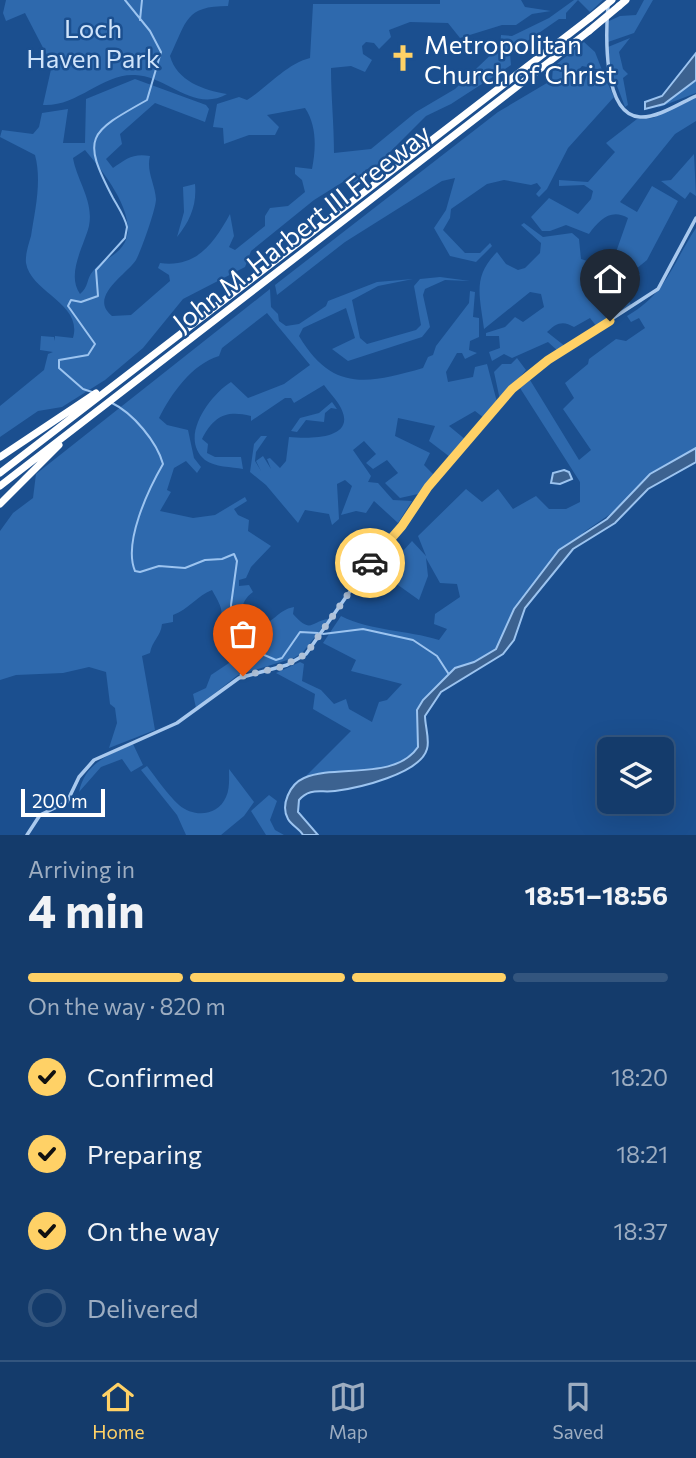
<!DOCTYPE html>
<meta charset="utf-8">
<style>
:root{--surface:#143b6b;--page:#214673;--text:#f1f3f6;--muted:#9dadc1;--line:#33557e;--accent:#ffd166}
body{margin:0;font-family:Commissioner,sans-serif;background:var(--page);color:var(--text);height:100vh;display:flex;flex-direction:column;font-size:26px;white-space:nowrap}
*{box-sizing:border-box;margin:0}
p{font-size:23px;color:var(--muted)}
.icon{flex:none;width:38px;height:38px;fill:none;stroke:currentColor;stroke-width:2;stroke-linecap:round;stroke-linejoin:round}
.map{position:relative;height:835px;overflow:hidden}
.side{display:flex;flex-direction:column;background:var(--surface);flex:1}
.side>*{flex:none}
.buttons{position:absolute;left:597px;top:737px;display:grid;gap:14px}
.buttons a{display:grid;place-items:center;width:77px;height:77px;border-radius:10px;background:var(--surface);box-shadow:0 7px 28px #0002,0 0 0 2px var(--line);font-size:35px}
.scale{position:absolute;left:21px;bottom:18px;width:84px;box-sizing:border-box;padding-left:7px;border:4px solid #fff;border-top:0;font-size:19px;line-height:24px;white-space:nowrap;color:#fff;-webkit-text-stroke:5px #1b4f8f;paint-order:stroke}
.pin{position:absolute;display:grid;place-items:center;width:60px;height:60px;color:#fff;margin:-72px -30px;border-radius:50% 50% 50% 0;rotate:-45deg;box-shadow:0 0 7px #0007}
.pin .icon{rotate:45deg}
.courier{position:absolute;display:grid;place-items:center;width:70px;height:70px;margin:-35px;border:5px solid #ffd166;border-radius:50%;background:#fff;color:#222;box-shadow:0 2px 9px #0007}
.head em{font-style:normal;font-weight:700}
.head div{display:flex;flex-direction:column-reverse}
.head{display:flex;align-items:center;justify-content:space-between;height:119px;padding:0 28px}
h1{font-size:46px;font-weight:700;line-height:52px}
.bar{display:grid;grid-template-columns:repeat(4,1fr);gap:10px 7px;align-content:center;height:84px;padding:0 28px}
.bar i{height:9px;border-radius:5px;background:var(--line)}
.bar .active{background:var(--accent)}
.bar p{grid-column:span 4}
ol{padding:0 28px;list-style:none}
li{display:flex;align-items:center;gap:21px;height:77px}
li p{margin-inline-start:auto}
li .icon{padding:7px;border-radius:50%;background:var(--accent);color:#111;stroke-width:4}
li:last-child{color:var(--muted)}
li i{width:38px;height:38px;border:4px solid var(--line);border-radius:50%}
.menu{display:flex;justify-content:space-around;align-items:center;height:98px;border-top:2px solid var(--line);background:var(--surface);font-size:19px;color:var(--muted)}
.menu a{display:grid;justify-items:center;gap:4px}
.menu .active{color:var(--accent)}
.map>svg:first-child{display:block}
.green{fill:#2e69ad;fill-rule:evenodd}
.water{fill:#3c6290;stroke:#9cc4f0;stroke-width:2}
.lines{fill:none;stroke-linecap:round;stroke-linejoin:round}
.stream{stroke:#9cc4f0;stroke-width:2}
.tertiary{stroke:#a9c9ee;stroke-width:3.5}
.motorway{stroke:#fff;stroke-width:7}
.motorway-bridge{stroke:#fff;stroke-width:7}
.done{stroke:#afc1d8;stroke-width:7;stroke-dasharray:0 12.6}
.route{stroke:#ffd166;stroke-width:9}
.labels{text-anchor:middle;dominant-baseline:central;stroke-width:5;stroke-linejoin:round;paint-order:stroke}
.park-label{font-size:26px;fill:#cfe3fa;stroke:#1b4f8f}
.poi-label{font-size:26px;fill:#fff;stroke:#1b4f8f;text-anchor:start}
.street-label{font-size:26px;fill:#fff;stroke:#1b4f8f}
</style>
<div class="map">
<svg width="696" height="835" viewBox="0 0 696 835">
<rect width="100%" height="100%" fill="#1b4f8f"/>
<path class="green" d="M 6,0 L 229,0 L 228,6 C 185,6 187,21 170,56 C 177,81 203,90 227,94 C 194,113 167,76 135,75 C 103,73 77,107 43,105 L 52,65 L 25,13 L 6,21 L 3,13 Z
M 440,0 L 521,0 L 525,7 L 551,11 L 532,14 L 516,25 L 502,25 L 460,38 L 448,23 L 410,22 L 389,30 L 391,37 L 379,49 L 374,43 L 366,42 L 362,46 L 363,54 L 372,60 L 365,72 L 351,66 L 331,68 C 331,97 334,124 334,153 L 371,149 L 416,112 L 455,89 L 500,46 L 501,35 L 512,36 L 549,18 L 574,0 L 603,0 L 590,12 L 578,0 L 566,13 L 566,19 L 559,19 L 510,53 L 511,65 L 451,104 L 426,116 L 377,165 L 365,170 L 365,175 L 355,183 L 346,180 L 314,200 L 251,251 L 245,267 L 183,299 L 143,348 L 105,380 L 62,407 L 38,411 L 0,437 L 0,406 L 44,370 L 48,354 L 53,352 L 40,350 L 41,336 L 54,337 L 55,341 L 55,336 L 73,338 C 83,303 31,293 26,263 C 25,255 29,243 31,236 C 35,210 42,181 35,155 L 0,137 L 2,130 L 33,134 L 39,127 L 42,113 L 68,109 L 63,143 L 85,143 L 86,99 L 135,79 L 206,105 L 209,109 L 205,122 L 155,103 L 120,134 L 122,144 L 106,159 L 113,168 C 126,159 133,153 150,156 C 146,171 155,184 156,199 C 156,209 141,251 136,260 C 126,275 88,297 112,316 L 131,315 L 170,281 L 169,275 L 158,268 L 160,263 C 197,268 214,243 230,214 L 234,236 L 229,247 L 235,250 L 265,226 L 265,216 L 270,208 L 288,206 L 305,192 L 302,180 L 295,174 L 295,167 L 312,169 C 316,148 317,126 305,108 L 267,115 L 279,127 L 275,135 L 249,135 L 224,144 L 223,128 L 213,127 L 217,104 L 239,97 L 247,100 C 268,87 286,64 310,58 L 313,4 L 440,4 ZM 85,150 C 102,170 138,214 125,242 C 119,255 102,260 93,271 C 86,279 89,287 80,294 C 66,274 84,246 89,226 C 94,201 77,181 73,158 Z
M 644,0 L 653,0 L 634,33 L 608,42 L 609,21 L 620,16 L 636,15 Z
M 630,38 L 619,52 L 623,69 L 628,74 L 623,78 L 628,105 L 625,107 L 611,70 L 608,47 Z
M 584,42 L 595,52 L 602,70 L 582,66 L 573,77 L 584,83 L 589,69 L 603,73 L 614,97 L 568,148 L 547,189 L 539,197 L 536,194 L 541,188 L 537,183 L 531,185 L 504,180 L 487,184 L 451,209 L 450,218 L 443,230 L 465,253 L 480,253 L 490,243 L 492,246 L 476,262 L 450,256 L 434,228 L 446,210 L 455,178 L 442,181 L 345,242 L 277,295 L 275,285 L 498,112 L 552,80 L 553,67 Z
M 696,80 L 696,93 L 657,108 Z
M 696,98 L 696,121 L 675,134 L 620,202 L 637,212 L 652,186 L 678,201 L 647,260 L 636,269 L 640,275 L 621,285 L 631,305 L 597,327 L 590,318 L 574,327 C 563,320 556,323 547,332 L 566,347 L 559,352 L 548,342 L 512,358 L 504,354 L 492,361 L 489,352 L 500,348 L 499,336 L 486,336 L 486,333 L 505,327 L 515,317 L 523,322 L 544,307 L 541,294 L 530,292 L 484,329 C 480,296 472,277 497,252 L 506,264 L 518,270 L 525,268 L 540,253 L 541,243 L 521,225 L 524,223 L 543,237 L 572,233 L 579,239 L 581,259 L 600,265 L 615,255 L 628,218 C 611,208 599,220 589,234 L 566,225 L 550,231 L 542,231 L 531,217 L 549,198 L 578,214 L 591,199 L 593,191 L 584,185 L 559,186 L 559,180 L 588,182 L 615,152 L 606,143 L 637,119 L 653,118 Z
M 694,154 L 696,196 L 690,192 L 685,199 L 661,181 L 671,180 Z
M 195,184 C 197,205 190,221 177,237 L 184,212 L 183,187 Z
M 696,228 L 696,448 L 650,474 L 619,508 L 584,532 L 514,609 L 496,649 L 474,662 L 454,668 L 417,710 C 417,721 422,738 418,748 C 407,773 329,774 304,778 L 351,731 L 313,709 L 315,694 L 276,673 L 300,662 L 304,664 L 302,681 L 321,690 L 334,704 L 346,699 L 349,709 L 372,722 L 379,702 L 387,700 L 402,684 L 351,671 L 356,660 L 323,643 L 341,616 C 371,631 407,630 439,640 L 447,629 L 434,624 L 435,614 L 460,597 L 457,584 L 440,583 L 426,558 L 428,576 L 419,600 L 384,575 L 384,572 L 412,541 L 426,556 L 418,536 L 466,489 L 482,502 L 498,489 L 513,509 L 536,496 L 549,509 L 566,509 L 580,502 L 580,482 L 520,388 L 530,380 L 579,460 L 591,450 L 563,409 L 574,398 L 565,383 L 588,364 L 589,359 L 616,339 L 626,341 L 645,328 L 639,318 L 631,322 L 627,316 C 667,293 672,264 696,228 Z
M 440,277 L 470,281 L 445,280 L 425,289 L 423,295 L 430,327 L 422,337 L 348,361 L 332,349 L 355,338 L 346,308 L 303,328 L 299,336 C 332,392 368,384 423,368 L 428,357 L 433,355 L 436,346 L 469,303 L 470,291 L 475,292 L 473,317 L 479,318 L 479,337 L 470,341 L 469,350 L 477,353 L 465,359 L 462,353 L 457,353 L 446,372 L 448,382 L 473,377 L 475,367 L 487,364 L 497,402 L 484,418 L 475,411 L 449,426 L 466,440 L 450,457 L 429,441 L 435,426 L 398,418 L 395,436 L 430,453 L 424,465 L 434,475 L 418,494 L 400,498 L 385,483 L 398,473 L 387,460 L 373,469 L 366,463 L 376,454 L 364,441 L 353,450 L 371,476 L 368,482 L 378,483 L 393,500 L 412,501 L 398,523 L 374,501 L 366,513 L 356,511 L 341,515 L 352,486 L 345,480 L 337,484 L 339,519 L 332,525 L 329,514 L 305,510 L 298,523 L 266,485 L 250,472 L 254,444 L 261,436 L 267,436 L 256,452 L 255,461 L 261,471 L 256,461 L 263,456 L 271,469 L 267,459 L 270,458 L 280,468 L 286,461 L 289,437 C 310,439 362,440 338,403 C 334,397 328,391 324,385 L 294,403 L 291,398 L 285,398 L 251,421 L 251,416 C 226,410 214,416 202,439 L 208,444 L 207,453 L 215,457 L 241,457 L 243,469 C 232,467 214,467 205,460 C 178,438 210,395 231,382 L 248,398 L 284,384 L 310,365 L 267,313 L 222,348 L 219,356 C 192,364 171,394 159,418 L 167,425 L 188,430 L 194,458 L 201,467 L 197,473 L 186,461 L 174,468 L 167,490 L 171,492 L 160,511 L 193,518 L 215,515 L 245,497 L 247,501 L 234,509 L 238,515 L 249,520 L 248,531 L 271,546 L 251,567 L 246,578 L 239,580 L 239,586 L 249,585 L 253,592 C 240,601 237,618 251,628 C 275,625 276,610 294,607 L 293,614 C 312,635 310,621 329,619 L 303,652 L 294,658 L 238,675 L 196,708 L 193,694 L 206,688 L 211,675 L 235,659 C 231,645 220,643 213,631 C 227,615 222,608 212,590 C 197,596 189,609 173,615 L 173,622 L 162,624 C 161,636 152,641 150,653 L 142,656 L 155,730 L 109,748 L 117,723 L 115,708 L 110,704 L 106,672 L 89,667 L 63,673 L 16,675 L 0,680 L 0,531 L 13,513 L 33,498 L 36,474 L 270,289 L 271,307 L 278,314 L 279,321 L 286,326 L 299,324 L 326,306 L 328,301 L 377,282 L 413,279 L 378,286 L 352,300 L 360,338 L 367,344 L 416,330 L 421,325 L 414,286 L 420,279 Z
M 517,358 L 526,370 L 500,400 L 494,372 L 502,364 L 511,364 Z
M 332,402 L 337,409 L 331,408 L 325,413 L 324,422 L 306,420 L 297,432 L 291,431 L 300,418 L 319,413 Z
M 133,744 L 143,765 L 131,772 L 122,759 L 101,767 L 79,792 C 85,763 108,755 133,744 Z
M 147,766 C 157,779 167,794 179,805 C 194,818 218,816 226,797 C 230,789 229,777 229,769 L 254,802 L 244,816 L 221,835 L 186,835 L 177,815 L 141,770 Z
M 269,795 L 277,801 L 270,820 L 275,830 L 284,835 L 266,835 L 251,811 Z"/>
<path class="water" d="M 696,53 L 696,80 L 664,104 L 645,109 L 645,102 L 662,96 Z
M 696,448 L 696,462 L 648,489 L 615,523 L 573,549 L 525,608 L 514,640 L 503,654 L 441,692 L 425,716 C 425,726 430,740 427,749 C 420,774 358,788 335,791 C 321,793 310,787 299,800 L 298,812 L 318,835 L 303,835 C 299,828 292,826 288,819 C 280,805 290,784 304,778 C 336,764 395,781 418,747 L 417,710 L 423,700 L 455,668 L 474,662 L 496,649 L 514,609 L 559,550 L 607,519 L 650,474 Z
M 564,470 L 569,472 L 572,479 L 560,484 L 551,483 L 553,473 Z"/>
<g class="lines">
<path class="stream" d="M 140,20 L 142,0
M 92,392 L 83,389 L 59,368 L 59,360 L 88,355 L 95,344 L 68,306 L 71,300 L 81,302 L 98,296 L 96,270 L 125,238 L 127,227 C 125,217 118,207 113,198 C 81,137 88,133 147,100 L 161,52 L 150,31 L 125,0
M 112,403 C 133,413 157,442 163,464 C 148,490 123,543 135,571 L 140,572 L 159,566 L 185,568 L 205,560 L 222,559 L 234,554 L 237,561 L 231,605 L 233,632 L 248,648 L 276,660 L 282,658 L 300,632 L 318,633
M 323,634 L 363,629 L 413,640 L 437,656 L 448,673"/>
<path class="tertiary" d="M 608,5 C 606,31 602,115 640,117 C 658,118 680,103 696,96
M 27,835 L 40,815 L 67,802 L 79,777 L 94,760 L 177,723 L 239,678 L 287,665 L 306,654 L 379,550 L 402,526 L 428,487 L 507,394 L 548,360 L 658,289 L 696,218"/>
<path class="motorway" d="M 619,6 L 626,0
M 0,457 L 96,393
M 0,473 L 590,18
M 0,486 L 589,31
M 0,504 L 59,445"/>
<path class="motorway-bridge" d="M 590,18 L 612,0
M 589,31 L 619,6"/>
</g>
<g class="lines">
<path class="done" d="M 243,676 L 281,667 L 306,654 L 370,563"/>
<path class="route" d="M 370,563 L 402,526 L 428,487 L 512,389 L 548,360 L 610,321"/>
</g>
<defs>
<symbol id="church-bare" viewBox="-9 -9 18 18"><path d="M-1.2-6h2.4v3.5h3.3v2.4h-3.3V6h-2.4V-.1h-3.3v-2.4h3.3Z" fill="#ffd166" stroke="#1b4f8f" stroke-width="2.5" paint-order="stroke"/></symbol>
</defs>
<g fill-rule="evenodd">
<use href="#church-bare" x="384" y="39" width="38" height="38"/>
</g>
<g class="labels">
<g class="park-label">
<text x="93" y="27">Loch<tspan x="93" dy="30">Haven Park</tspan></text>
</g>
<g class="poi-label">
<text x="424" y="43">Metropolitan<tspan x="424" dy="30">Church of Christ</tspan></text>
</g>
<g class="street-label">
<text transform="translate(301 227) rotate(-38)">John M. Harbert III Freeway</text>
</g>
</g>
</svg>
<div class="buttons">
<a><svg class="icon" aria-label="layers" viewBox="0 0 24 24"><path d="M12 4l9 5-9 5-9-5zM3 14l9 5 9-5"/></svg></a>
</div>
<div class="scale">200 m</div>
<div class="pin" style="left:243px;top:676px;background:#ea580c"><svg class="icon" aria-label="bag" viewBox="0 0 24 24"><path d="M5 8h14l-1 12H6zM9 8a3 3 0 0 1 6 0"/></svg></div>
<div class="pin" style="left:610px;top:321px;background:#1f2937"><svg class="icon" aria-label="home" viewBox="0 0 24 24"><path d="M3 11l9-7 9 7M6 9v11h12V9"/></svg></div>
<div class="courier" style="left:370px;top:563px"><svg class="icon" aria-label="car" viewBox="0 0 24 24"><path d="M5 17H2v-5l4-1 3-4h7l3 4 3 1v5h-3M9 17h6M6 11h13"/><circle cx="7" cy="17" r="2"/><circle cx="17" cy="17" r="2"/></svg></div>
</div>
<section class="side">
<div class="head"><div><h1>4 min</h1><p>Arriving in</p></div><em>18:51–18:56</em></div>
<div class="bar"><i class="active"></i><i class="active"></i><i class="active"></i><i></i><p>On the way · 820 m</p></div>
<ol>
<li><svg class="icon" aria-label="check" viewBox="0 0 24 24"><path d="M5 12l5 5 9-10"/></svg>Confirmed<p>18:20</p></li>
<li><svg class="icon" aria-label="check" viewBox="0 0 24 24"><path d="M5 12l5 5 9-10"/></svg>Preparing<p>18:21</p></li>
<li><svg class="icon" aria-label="check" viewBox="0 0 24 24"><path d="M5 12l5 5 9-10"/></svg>On the way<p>18:37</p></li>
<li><i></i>Delivered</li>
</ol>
</section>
<nav class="menu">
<a class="active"><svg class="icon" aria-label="home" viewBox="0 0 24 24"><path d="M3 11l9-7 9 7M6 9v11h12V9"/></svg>Home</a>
<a><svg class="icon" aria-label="map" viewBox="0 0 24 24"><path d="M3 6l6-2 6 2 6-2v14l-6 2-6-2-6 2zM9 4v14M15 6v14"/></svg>Map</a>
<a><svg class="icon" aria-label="saved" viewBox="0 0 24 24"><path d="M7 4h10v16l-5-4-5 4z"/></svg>Saved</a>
</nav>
